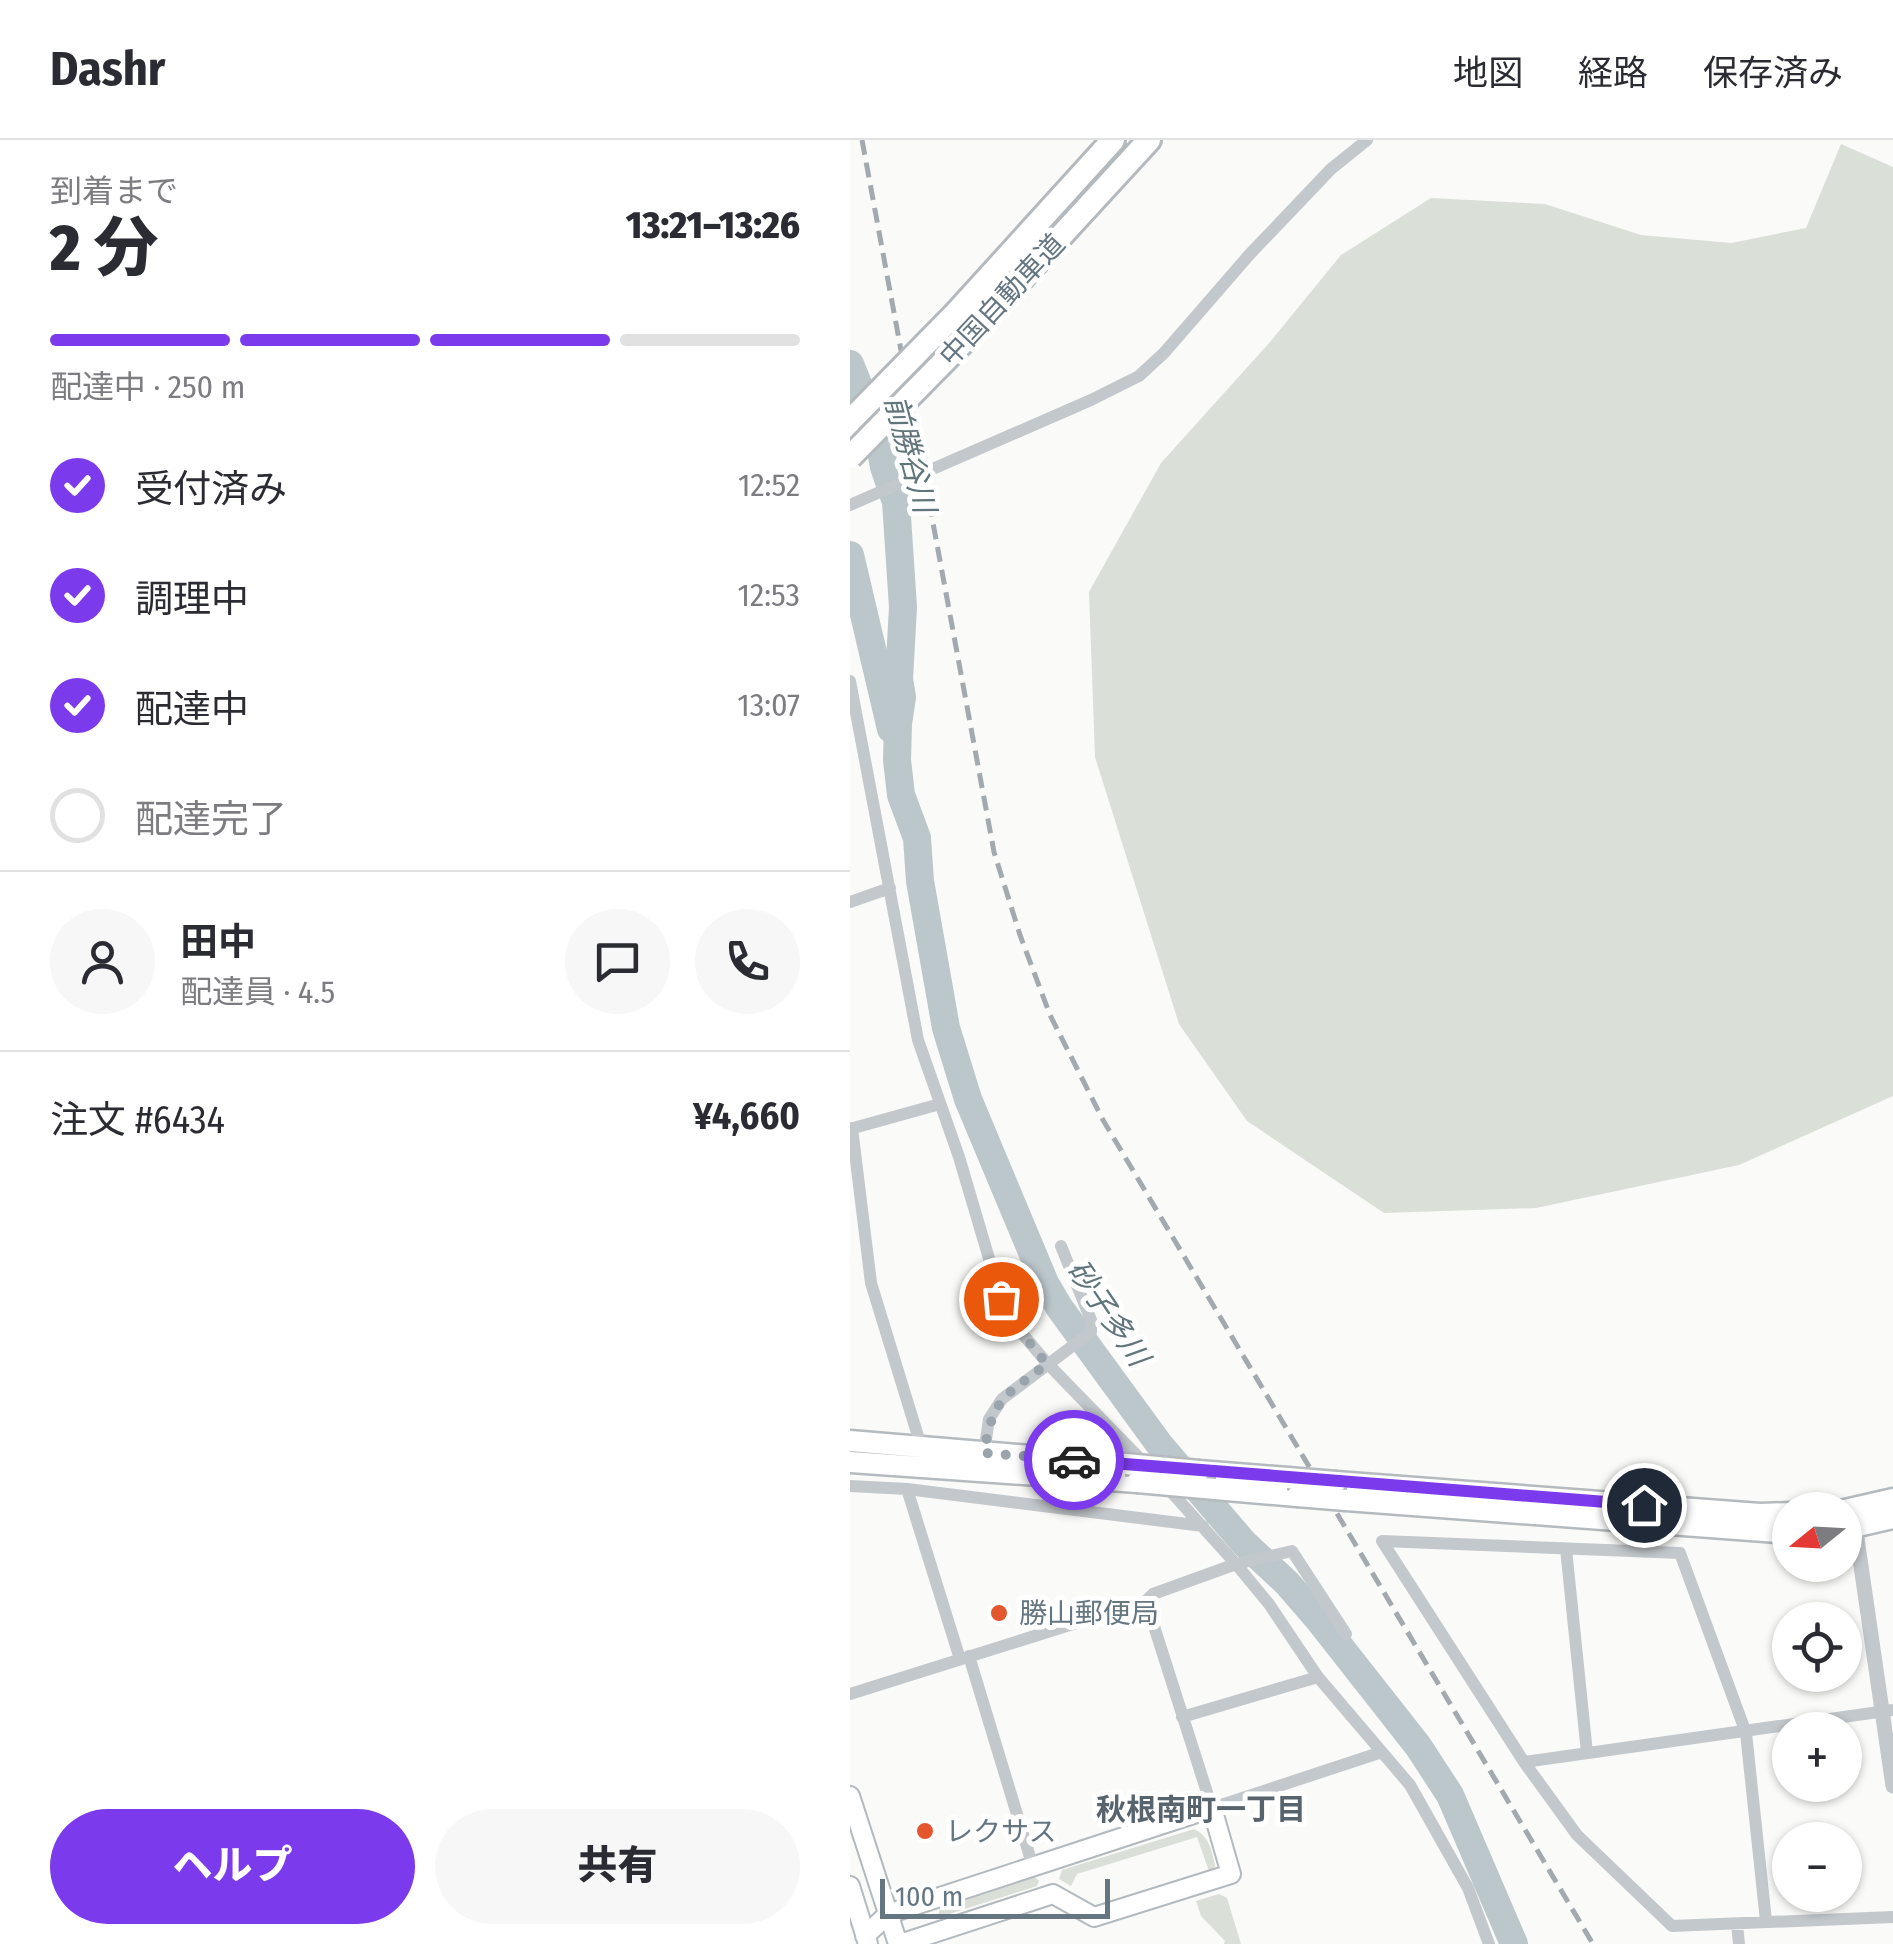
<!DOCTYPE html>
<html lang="ja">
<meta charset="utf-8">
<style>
:root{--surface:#fff;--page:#f7f7f7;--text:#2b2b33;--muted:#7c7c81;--line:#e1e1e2;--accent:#7c3aed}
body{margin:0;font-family:"Fira Sans Condensed","Noto Sans JP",sans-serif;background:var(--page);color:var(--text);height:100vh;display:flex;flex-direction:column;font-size:38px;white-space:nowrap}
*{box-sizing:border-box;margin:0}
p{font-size:32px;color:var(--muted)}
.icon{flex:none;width:55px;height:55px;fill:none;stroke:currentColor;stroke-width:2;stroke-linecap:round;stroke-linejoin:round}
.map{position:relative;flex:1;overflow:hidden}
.side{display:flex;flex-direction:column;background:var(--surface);width:850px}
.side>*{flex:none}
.needle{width:65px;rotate:252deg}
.tools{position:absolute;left:922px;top:1352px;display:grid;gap:20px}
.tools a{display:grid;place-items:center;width:90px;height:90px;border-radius:50%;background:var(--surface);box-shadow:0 2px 8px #0004;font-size:50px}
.scale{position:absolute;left:30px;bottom:25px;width:230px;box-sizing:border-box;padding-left:10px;border:5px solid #657683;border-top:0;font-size:28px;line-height:35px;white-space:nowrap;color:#657683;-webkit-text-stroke:8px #fff;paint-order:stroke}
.pin{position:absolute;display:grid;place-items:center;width:85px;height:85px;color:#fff;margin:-42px;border:5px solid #fff;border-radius:50%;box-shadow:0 2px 10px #0007}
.courier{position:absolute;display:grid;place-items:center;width:100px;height:100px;margin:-50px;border:8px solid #7c3aed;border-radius:50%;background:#fff;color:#222;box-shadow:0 2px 12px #0007}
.summary em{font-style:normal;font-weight:800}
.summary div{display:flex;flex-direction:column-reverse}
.summary{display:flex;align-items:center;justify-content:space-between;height:170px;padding:0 50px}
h1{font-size:65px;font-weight:800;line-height:75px}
.bar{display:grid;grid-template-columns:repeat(4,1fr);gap:15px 10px;align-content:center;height:120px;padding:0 50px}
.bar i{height:12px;border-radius:8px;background:var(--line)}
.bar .active{background:var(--accent)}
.bar p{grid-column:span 4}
.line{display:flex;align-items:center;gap:25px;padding:0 50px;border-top:2px solid var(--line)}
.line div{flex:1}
.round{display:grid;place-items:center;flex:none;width:105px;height:105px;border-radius:52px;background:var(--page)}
ol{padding:0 50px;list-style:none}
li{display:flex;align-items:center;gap:30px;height:110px}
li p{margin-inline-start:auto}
li .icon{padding:10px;border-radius:50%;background:var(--accent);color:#fff;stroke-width:4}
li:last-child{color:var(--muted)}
li i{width:55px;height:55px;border:5px solid var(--line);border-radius:50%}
.button{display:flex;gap:20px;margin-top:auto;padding:20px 50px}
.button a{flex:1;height:115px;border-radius:60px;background:var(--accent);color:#fff;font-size:40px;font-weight:800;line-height:115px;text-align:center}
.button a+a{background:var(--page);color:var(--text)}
header{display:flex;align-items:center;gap:60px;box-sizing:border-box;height:140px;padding:0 50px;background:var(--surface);border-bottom:2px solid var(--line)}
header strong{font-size:48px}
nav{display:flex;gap:55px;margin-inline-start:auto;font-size:35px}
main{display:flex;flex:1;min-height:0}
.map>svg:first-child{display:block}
.green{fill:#dadfd7}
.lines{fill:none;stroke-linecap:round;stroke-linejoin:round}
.river{stroke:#bbc7cb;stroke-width:28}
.secondary-casing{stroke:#b3babf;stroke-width:22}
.primary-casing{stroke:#b5babe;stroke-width:25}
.motorway-casing{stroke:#b4b9bd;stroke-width:28}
.minor{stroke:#c3c8cc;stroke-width:12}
.tertiary{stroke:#c3c8cc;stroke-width:15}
.secondary{stroke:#fff;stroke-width:18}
.primary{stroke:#fff;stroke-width:20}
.motorway{stroke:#fff;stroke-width:22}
.rail{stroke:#a2aab0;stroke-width:5;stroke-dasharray:15 8;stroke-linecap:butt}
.primary-bridge-casing{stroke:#b5babe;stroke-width:25;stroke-linecap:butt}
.motorway-bridge-casing{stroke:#b4b9bd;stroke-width:28;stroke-linecap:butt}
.primary-bridge{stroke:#fff;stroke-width:20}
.motorway-bridge{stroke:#fff;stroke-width:22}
.done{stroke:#99a4ac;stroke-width:10;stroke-dasharray:0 18}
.route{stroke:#7c3aed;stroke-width:12}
.poi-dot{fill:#e4572e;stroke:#fff;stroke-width:4}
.labels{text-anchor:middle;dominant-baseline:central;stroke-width:10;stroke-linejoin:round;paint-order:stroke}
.street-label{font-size:28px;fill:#657683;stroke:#fff}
.poi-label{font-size:28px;fill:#657683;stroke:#fff;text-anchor:start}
.water-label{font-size:30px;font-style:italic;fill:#60757c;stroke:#fff}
.neighbourhood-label{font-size:30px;font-weight:bold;fill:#57646e;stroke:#fff}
</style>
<header>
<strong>Dashr</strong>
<nav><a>地図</a><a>経路</a><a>保存済み</a></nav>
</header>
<main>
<section class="side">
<div class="summary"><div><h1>2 分</h1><p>到着まで</p></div><em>13:21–13:26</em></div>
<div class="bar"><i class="active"></i><i class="active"></i><i class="active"></i><i></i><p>配達中 · 250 m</p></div>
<ol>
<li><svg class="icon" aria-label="check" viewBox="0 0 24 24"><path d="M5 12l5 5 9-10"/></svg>受付済み<p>12:52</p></li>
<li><svg class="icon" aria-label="check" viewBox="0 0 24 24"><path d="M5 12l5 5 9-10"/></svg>調理中<p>12:53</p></li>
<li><svg class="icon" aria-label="check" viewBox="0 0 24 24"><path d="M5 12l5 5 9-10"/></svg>配達中<p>13:07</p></li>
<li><i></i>配達完了</li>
</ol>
<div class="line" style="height:180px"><a class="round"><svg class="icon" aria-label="person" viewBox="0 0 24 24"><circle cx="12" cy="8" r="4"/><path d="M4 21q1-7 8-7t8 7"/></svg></a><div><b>田中</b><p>配達員 · 4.5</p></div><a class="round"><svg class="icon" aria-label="chat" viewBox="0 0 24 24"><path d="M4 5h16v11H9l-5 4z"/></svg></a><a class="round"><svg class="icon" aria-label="phone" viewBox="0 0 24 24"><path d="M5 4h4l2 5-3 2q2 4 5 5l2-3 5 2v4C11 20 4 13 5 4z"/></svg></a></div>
<div class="line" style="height:130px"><div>注文 #6434</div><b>¥4,660</b></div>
<div class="button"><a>ヘルプ</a><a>共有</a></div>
</section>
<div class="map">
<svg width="1043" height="1804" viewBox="0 0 1043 1804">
<rect width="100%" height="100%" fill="#fafaf8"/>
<path class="green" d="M 991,4 L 1043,27 L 1043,956 L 889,1025 L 686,1068 L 534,1073 L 397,981 L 329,884 L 245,617 L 239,452 L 311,323 L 420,202 L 491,115 L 581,58 L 695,64 L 791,95 L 881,103 L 956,88 Z
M 344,1689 C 359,1696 362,1710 365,1726 L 360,1734 L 347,1697 L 227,1734 L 221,1746 L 209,1739 L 212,1730 Z
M 185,1737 L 189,1741 L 187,1746 L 93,1776 L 88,1775 L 91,1767 Z
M 369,1754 L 377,1758 L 391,1804 L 374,1804 L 375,1801 L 351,1776 L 346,1761 Z"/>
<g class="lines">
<path class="river" d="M 0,224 L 28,294 L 34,327 L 46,362 L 53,467 L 49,539 L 52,557 L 48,584 L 47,620 L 51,655 L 67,698 L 70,741 L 96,888 L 118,959 L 195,1143 L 209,1167 L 309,1304 L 394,1403 L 437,1443 L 469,1480 L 568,1606 L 600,1655 L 664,1804
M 0,415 L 41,589"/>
<defs>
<path id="secondary" d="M 0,1656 L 48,1804
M 0,1746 L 18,1804
M 15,1796 L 38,1774 L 362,1668 L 381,1734 L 244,1777 L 203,1754 L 50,1804"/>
<path id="primary" d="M 0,1301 L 276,1324
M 0,1322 L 287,1342
M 349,1331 L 438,1338
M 486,1342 L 910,1374 L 940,1373
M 365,1349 L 447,1356
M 496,1360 L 940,1393
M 995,1370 L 1043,1359
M 995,1389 L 1043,1378"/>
<path id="motorway" d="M 107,172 L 263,0
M 120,195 L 299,0"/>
</defs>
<use href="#secondary" class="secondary-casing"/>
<use href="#primary" class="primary-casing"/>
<use href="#motorway" class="motorway-casing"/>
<path class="minor" d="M 0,365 L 241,260 L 289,236 L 314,213 L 399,115 L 481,29 L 517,0
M 0,541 L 68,900 L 109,1017 L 151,1159 L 160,1179 L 197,1223 L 298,1327
M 0,762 L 40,748
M 2,988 L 21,1143 L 71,1306
M 0,989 L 90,964
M 134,1313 L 139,1279 L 152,1259 L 241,1192 L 241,1180 L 211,1106
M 315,1345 L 386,1424 L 419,1464 L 468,1537 L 560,1645 L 618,1748 L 639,1804
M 0,1346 L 57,1349 L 353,1386
M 57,1349 L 110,1519
M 716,1409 L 737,1613
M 296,1461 L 362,1668 L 532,1612
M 119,1516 L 183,1727
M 0,1554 L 296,1461 L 303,1454 L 386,1424 L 442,1411 L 496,1494
M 332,1577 L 468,1537
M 674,1622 L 1043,1570
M 916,1781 L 896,1593 L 830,1413 L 532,1401 L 674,1622 L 727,1695 L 822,1786 L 1043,1777
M 887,1784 L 889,1804"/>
<path class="tertiary" d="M 1004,1378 L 1043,1646"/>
<use href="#secondary" class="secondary"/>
<use href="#primary" class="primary"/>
<use href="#motorway" class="motorway"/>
<path class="rail" d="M 12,0 L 144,712 L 170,795 L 200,875 L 253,980 L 743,1804"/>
<defs>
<path id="primary-bridge" d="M 276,1324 L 349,1331
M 438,1338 L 486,1342
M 287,1342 L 365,1349
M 447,1356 L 496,1360"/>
<path id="motorway-bridge" d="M 0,281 L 107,172
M 0,317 L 120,195"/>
</defs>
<use href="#primary-bridge" class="primary-bridge-casing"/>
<use href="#motorway-bridge" class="motorway-bridge-casing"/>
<use href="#primary-bridge" class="primary-bridge"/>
<use href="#motorway-bridge" class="motorway-bridge"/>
</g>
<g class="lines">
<path class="done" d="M 151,1159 L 160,1179 L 197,1224 C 155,1256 143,1257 134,1313 L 224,1320"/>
<path class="route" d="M 224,1320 L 794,1365"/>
</g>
<g class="poi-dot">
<circle cx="149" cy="1473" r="10"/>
<circle cx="75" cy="1691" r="10"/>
</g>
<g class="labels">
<g class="street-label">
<text transform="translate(152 160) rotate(-47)">中国自動車道</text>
</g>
<g class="poi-label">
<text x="169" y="1473">勝山郵便局</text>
<text x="95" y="1691">レクサス</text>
</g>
<g class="water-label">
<text transform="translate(60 314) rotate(75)">前勝谷川</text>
<text transform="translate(258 1173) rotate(56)">砂子多川</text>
</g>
<g class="neighbourhood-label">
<text x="351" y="1670">秋根南町一丁目</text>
</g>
</g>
</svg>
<div class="tools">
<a><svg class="needle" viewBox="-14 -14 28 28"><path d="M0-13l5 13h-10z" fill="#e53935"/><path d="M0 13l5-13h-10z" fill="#7c7c81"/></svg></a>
<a><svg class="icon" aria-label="locate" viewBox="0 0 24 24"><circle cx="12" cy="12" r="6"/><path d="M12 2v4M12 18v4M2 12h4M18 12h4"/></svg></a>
<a>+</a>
<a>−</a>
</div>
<div class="scale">100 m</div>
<div class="pin" style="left:151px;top:1159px;background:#ea580c"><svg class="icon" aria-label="bag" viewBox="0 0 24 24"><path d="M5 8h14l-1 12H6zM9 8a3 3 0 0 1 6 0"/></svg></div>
<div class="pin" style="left:794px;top:1365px;background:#1f2937"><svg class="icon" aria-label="home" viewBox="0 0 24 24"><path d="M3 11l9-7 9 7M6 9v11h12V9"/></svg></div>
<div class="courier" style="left:224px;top:1320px"><svg class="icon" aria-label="car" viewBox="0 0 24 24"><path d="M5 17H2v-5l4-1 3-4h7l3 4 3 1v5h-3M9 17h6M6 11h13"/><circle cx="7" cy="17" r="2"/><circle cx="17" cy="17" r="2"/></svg></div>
</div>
</main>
